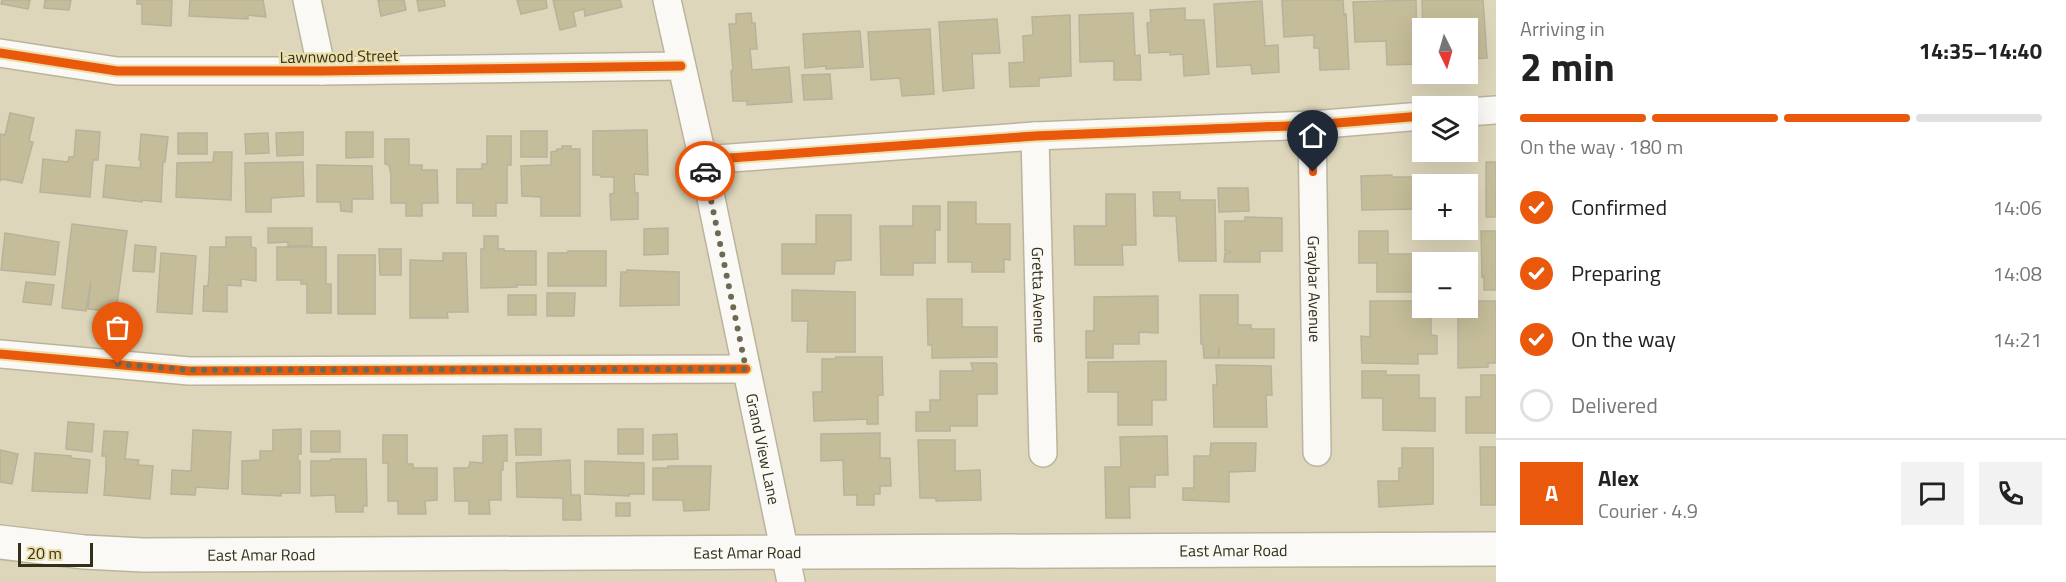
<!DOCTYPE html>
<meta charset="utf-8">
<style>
:root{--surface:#fff;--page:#f2f2f2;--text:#222;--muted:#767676;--line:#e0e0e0;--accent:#ea580c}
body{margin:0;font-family:"Titillium Web",sans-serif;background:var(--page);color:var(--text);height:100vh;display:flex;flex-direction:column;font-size:22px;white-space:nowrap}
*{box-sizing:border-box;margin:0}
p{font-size:20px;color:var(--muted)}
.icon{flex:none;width:33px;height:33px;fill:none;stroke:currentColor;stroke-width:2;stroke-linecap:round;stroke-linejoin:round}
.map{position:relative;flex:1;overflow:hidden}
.panel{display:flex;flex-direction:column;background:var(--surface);width:570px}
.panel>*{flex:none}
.needle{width:39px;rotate:175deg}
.fabs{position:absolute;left:1412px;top:18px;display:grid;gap:12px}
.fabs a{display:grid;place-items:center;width:66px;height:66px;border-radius:0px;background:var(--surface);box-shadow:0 6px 24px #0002;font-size:30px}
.scale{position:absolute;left:18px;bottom:15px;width:75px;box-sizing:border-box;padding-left:6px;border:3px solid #342f1b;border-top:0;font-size:16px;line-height:21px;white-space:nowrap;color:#342f1b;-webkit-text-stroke:4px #ebdfac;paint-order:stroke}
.pin{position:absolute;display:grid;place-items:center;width:51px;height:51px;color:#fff;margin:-62px -26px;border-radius:50% 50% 50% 0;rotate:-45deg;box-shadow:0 0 6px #0007}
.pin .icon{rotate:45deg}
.courier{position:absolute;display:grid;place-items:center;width:60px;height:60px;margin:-30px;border:4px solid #ea580c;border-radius:50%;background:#fff;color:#222;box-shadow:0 2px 8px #0007}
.summary em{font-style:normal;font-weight:700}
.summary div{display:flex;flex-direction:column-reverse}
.summary{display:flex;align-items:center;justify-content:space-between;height:102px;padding:0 24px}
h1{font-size:39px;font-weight:700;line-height:45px}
.bar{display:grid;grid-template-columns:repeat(4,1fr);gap:9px 6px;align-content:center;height:72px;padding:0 24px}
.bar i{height:8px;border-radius:4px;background:var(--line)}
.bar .on{background:var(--accent)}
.bar p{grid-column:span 4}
.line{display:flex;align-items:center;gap:15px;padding:0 24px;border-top:2px solid var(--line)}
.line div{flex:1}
.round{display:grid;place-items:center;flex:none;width:63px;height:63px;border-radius:0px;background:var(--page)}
ol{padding:0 24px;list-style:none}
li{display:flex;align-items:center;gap:18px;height:66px}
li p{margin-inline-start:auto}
li .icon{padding:6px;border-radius:50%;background:var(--accent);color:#fff;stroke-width:4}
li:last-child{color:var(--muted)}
li i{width:33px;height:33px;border:3px solid var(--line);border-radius:50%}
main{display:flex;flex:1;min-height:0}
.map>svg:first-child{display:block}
.building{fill:#c5bd99;stroke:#b8b29c;stroke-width:1.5}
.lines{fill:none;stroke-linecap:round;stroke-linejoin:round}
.street-casing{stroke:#bab49f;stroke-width:30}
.primary-casing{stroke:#bab49f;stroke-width:36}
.street{stroke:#faf9f5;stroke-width:27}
.primary{stroke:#faf9f5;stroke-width:33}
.cycleway-casing{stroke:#ebdfac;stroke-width:13}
.cycleway{stroke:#e8590c;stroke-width:9}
.done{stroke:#6f6953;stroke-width:6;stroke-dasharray:0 10.8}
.route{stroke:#ea580c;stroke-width:8}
.labels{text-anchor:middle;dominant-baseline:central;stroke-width:4.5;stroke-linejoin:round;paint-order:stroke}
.street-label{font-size:16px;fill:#342f1b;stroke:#ebdfac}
</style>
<main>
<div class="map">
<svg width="1496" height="582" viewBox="0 0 1496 582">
<rect width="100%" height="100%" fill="#ddd6ba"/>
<path class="building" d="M 2,0 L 30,0 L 28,9 L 1,4 Z
M 45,0 L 71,0 L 69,10 L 44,8 Z
M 137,0 L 172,0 L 171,26 L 142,24 L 142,4 L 137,4 Z
M 190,0 L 263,0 L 266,17 L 248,15 L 248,19 L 189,16 Z
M 378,0 L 404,0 L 406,10 L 381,16 Z
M 417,0 L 444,0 L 445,6 L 419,11 Z
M 517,0 L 546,0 L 547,8 L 521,14 Z
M 553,0 L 620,0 L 622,7 L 585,16 L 584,9 L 573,12 L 576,26 L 560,30 Z
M 1282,0 L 1343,0 L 1344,15 L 1346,14 L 1349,69 L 1320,70 L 1319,48 L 1314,48 L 1314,35 L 1284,37 Z
M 1416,0 L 1417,64 L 1387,65 L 1386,41 L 1355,42 L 1353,2 Z
M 1422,0 L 1483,0 L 1487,58 L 1467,59 L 1467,28 L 1423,28 Z
M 1262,1 L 1265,46 L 1278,45 L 1279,72 L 1252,74 L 1251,65 L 1217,67 L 1214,4 Z
M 1185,8 L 1185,20 L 1204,20 L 1209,74 L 1184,76 L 1183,54 L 1170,55 L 1170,52 L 1149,53 L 1147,23 L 1151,22 L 1150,10 Z
M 751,13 L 752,23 L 755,23 L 757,49 L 750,49 L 752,70 L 789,67 L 792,102 L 747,105 L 747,101 L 733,101 L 731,71 L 733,70 L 729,24 L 736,24 L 736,14 Z
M 1133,13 L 1135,56 L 1140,55 L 1141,80 L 1114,80 L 1114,61 L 1080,62 L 1079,15 Z
M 1070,15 L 1071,76 L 1039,78 L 1039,86 L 1010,87 L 1009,63 L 1024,62 L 1023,36 L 1033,35 L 1032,17 Z
M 997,19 L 1000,53 L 972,54 L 974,88 L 943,91 L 939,22 Z
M 930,29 L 934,94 L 902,96 L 900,78 L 871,80 L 868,32 Z
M 860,31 L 863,67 L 826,69 L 826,66 L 805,68 L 803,34 Z
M 830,74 L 832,99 L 804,100 L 802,75 Z
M 10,113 L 34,118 L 29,141 L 33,142 L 22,183 L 2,179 L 0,181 L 0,134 L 5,135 Z
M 76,130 L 100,132 L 98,160 L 93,160 L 90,197 L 40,192 L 43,159 L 68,162 L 69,157 L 74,157 Z
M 647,130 L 648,175 L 634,174 L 635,193 L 638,193 L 638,219 L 611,220 L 610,194 L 614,193 L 614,177 L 601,177 L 600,175 L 593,175 L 593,131 Z
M 521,131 L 547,131 L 547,157 L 521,157 Z
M 303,132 L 303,155 L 277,156 L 276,133 Z
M 346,132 L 373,132 L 373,157 L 346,158 Z
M 178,133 L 207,133 L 207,154 L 178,154 Z
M 268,133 L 269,153 L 246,154 L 245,134 Z
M 141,134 L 168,137 L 165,162 L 163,162 L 161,202 L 142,200 L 142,202 L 103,197 L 106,165 L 140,168 L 141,160 L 139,160 Z
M 487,136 L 511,136 L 511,165 L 507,165 L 507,203 L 496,203 L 496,216 L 473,216 L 473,203 L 457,203 L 457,169 L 482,169 L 482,164 L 487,164 Z
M 385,139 L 409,139 L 409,165 L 422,165 L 422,170 L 437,170 L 438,203 L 422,203 L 422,216 L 406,216 L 406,203 L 391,203 L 391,175 L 389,165 L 385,164 Z
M 562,146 L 571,146 L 571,149 L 580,149 L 580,216 L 541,216 L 541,197 L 522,196 L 521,166 L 551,165 L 551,152 L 557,151 L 557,149 L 562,149 Z
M 214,152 L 232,152 L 231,200 L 176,197 L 177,163 L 213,162 Z
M 303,162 L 304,196 L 271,198 L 271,212 L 246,212 L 245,163 Z
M 1486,162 L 1496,162 L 1496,217 L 1486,217 Z
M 317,165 L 372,166 L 373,199 L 352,199 L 352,212 L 341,211 L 340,202 L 317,202 Z
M 1392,175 L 1392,177 L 1418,177 L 1418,209 L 1362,210 L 1361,176 Z
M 1424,177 L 1449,177 L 1449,184 L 1424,184 Z
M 1218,188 L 1248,188 L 1249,211 L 1219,212 Z
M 1153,192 L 1180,192 L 1180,200 L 1215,200 L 1216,261 L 1179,261 L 1176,216 L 1154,216 Z
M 1106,194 L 1135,194 L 1136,245 L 1122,245 L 1123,265 L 1075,265 L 1074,226 L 1106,226 Z
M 948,202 L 976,202 L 976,224 L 1010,224 L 1010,260 L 1004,259 L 1004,272 L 972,272 L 972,262 L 948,262 Z
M 913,206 L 940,206 L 940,230 L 935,230 L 935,263 L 913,263 L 913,275 L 881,275 L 880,226 L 913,226 Z
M 816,215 L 851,215 L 851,260 L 835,261 L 834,274 L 782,274 L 782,244 L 816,244 Z
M 1245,217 L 1282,218 L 1282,251 L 1260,251 L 1260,262 L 1224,262 L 1225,253 L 1230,253 L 1230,251 L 1225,251 L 1225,221 L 1245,221 Z
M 72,224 L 127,231 L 116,312 L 88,309 L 91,281 L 86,311 L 62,308 Z
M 268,228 L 312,228 L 312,246 L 288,246 L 288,242 L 268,243 Z
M 668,228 L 668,254 L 644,255 L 644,229 Z
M 1359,231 L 1388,231 L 1388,254 L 1425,254 L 1425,262 L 1422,262 L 1422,292 L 1377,292 L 1377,263 L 1359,263 Z
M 1481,231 L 1496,231 L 1496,290 L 1484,290 L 1484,276 L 1482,277 Z
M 5,233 L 59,242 L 55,275 L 1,270 Z
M 484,236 L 498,236 L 498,249 L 504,249 L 504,251 L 536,251 L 536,285 L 516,285 L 517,287 L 481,288 L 481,249 L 484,249 Z
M 226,237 L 251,237 L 251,247 L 256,248 L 256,281 L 241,279 L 241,286 L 227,285 L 227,312 L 203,311 L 204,286 L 208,286 L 209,275 L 210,247 L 226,247 Z
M 135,245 L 156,247 L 154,272 L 133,271 Z
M 277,247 L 326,247 L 326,284 L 331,284 L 331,313 L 307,313 L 307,284 L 301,284 L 301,280 L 277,280 Z
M 379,249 L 401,249 L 401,275 L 380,275 Z
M 568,251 L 606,251 L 606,286 L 548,286 L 548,253 L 568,253 Z
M 161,253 L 196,256 L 192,314 L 157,312 Z
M 443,253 L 466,253 L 468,312 L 447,312 L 448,318 L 410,318 L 410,260 L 443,261 Z
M 338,255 L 375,255 L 375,314 L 338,314 Z
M 627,270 L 679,272 L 679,305 L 620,306 L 621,272 L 627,272 Z
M 26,282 L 54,285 L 51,305 L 23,302 Z
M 792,290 L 855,292 L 855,352 L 807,352 L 808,321 L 792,321 Z
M 547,293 L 575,293 L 574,316 L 547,316 Z
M 508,295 L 536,295 L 536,315 L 508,315 Z
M 1200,295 L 1238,295 L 1238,325 L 1251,325 L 1251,329 L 1274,329 L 1274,358 L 1219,358 L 1219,346 L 1218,358 L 1204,358 L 1203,344 L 1201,344 Z
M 1158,296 L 1158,333 L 1139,332 L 1139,344 L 1113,344 L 1113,358 L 1086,358 L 1086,331 L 1094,331 L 1094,297 Z
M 927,299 L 962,299 L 962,327 L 997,327 L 997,357 L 932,358 L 932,345 L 928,345 Z
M 1370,301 L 1422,301 L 1422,308 L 1431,308 L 1431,335 L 1437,336 L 1437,354 L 1418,354 L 1418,364 L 1362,363 L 1361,336 L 1370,337 Z
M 1475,301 L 1496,301 L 1496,363 L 1488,363 L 1488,367 L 1458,368 L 1458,315 L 1475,315 Z
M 836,357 L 882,357 L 883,395 L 878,395 L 878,424 L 867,424 L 867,419 L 814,421 L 813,392 L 822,392 L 822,359 L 836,359 Z
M 1166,361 L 1166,400 L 1152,400 L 1152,425 L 1118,425 L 1118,392 L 1088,392 L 1088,362 Z
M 971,363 L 996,363 L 997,365 L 997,394 L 977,394 L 977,426 L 950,426 L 950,431 L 916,431 L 916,412 L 930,412 L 930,400 L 940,400 L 940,371 L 973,371 Z
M 1216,365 L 1271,366 L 1272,395 L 1266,395 L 1267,427 L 1214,427 L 1213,385 L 1217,385 Z
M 1362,371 L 1386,371 L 1386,375 L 1419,375 L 1419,398 L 1435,398 L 1435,431 L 1383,430 L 1383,398 L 1362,398 Z
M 1481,375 L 1496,375 L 1496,433 L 1466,433 L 1466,397 L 1481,397 Z
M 68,422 L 94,424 L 92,452 L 66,449 Z
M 301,429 L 301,454 L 298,454 L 298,461 L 300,461 L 300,493 L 281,493 L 281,496 L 242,494 L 242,461 L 260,460 L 260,451 L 273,451 L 273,430 Z
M 515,429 L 541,429 L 541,455 L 516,455 Z
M 618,429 L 643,429 L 643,454 L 618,454 Z
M 193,430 L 231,432 L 228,489 L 196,487 L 195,495 L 171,494 L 172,470 L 191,471 Z
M 104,431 L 128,432 L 125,459 L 139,460 L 138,465 L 153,466 L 150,499 L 104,495 L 106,468 L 106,456 L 102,456 Z
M 311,431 L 340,431 L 340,452 L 311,452 Z
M 880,433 L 880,458 L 890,458 L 891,486 L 880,486 L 880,494 L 874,494 L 874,505 L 857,505 L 857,495 L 844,495 L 843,460 L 821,461 L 821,434 Z
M 677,434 L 678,459 L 653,460 L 653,435 Z
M 383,435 L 407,435 L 407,464 L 413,464 L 413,468 L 437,468 L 437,500 L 425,501 L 426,514 L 398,514 L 398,501 L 388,501 L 388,463 L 383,463 Z
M 507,435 L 507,461 L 503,461 L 503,470 L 501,470 L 501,500 L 489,500 L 490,514 L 469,514 L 469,501 L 455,501 L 454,468 L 467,468 L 469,467 L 470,462 L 483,463 L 483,436 Z
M 1167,436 L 1168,475 L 1155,475 L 1155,487 L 1129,487 L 1130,518 L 1106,518 L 1105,467 L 1121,467 L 1120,437 Z
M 918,440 L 955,440 L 955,471 L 980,470 L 981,500 L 936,501 L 936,498 L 920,498 Z
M 1211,443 L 1256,443 L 1255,471 L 1229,472 L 1229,502 L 1183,500 L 1183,488 L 1194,488 L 1194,456 L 1210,456 Z
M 1480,447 L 1496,447 L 1496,505 L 1481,505 Z
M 1402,448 L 1433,448 L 1433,504 L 1379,507 L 1378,481 L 1399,481 L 1399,468 L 1402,468 Z
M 0,450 L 18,454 L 12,484 L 0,482 Z
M 35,453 L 71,456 L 71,458 L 90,460 L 87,493 L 32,491 Z
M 331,459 L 366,459 L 367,506 L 363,506 L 363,512 L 336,512 L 335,495 L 311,496 L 311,461 L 330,461 Z
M 570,460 L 571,495 L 580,495 L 581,520 L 563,520 L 563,498 L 517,497 L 516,463 Z
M 585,461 L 644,463 L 644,494 L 629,494 L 629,496 L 585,494 Z
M 668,466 L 711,466 L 709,510 L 684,511 L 683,500 L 653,500 L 653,468 L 668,468 Z
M 616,503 L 630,503 L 630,516 L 616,516 Z"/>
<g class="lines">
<defs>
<g id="street">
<path d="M 307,0 L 322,71"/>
<path id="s1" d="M 667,0 L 703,160 L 791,582"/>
<path d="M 0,53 L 117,71 L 322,71 L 681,66"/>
<path d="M 1467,112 L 1496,110"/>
<path id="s2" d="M 1312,125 L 1317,452"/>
<path id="s3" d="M 1035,136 L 1043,453"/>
<path d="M 703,160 L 1035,136 L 1312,125 L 1422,116"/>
<path d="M 0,354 L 189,371 L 746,369"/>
</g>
<g id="primary">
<path id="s4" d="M 0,542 L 84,552 L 143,555 L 1496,549"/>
</g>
</defs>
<use href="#street" class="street-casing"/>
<use href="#primary" class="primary-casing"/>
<use href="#street" class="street"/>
<use href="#primary" class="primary"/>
<defs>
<path id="cycleway" d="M 0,53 L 117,71 L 322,71 L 681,66
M 703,160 L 1035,136 L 1312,125 L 1422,116
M 0,354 L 189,371 L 746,369"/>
</defs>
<use href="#cycleway" class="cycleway-casing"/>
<use href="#cycleway" class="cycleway"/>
</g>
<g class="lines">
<path class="done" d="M 118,364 L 189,370 L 746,369 L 705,171"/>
<path class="route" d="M 705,171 L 703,160 L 1035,136 L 1312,125 L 1313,172"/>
</g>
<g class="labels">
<g class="street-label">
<text transform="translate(339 56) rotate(-1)">Lawnwood Street</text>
<text stroke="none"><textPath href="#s2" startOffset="164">Graybar Avenue</textPath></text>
<text stroke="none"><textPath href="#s3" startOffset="159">Gretta Avenue</textPath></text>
<text stroke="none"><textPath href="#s1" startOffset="459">Grand View Lane</textPath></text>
<text stroke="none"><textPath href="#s4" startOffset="1234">East Amar Road</textPath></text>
<text stroke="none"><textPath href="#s4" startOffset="748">East Amar Road</textPath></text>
<text stroke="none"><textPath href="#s4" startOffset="262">East Amar Road</textPath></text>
</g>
</g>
</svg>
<div class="fabs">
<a><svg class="needle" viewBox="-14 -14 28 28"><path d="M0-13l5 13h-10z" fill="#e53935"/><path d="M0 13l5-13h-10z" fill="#767676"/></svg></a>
<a><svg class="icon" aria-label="layers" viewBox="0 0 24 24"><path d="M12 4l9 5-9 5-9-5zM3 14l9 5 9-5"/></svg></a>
<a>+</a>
<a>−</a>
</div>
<div class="scale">20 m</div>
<div class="pin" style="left:118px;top:364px;background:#ea580c"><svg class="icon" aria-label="bag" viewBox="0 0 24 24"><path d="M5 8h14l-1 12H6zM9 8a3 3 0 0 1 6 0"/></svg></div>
<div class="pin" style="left:1313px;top:172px;background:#1f2937"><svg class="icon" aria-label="home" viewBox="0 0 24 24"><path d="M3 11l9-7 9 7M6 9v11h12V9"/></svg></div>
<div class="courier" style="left:705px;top:171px"><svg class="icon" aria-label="car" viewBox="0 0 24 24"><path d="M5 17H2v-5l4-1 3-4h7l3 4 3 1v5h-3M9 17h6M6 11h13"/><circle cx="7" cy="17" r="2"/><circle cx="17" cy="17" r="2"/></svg></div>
</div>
<section class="panel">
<div class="summary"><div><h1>2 min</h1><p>Arriving in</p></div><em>14:35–14:40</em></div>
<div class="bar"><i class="on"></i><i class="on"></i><i class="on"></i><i></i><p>On the way · 180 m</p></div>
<ol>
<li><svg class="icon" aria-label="check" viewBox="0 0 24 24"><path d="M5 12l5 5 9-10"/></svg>Confirmed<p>14:06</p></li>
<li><svg class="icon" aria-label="check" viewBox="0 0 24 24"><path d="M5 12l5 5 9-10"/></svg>Preparing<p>14:08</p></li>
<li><svg class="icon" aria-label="check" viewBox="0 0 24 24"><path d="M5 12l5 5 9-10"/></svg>On the way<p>14:21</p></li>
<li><i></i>Delivered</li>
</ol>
<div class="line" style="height:108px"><b class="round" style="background:var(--accent);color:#fff">A</b><div><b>Alex</b><p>Courier · 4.9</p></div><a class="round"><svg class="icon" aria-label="chat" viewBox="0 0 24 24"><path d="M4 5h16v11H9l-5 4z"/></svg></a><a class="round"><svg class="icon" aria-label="phone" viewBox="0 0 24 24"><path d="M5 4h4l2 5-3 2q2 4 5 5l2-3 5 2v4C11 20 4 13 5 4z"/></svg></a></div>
</section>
</main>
